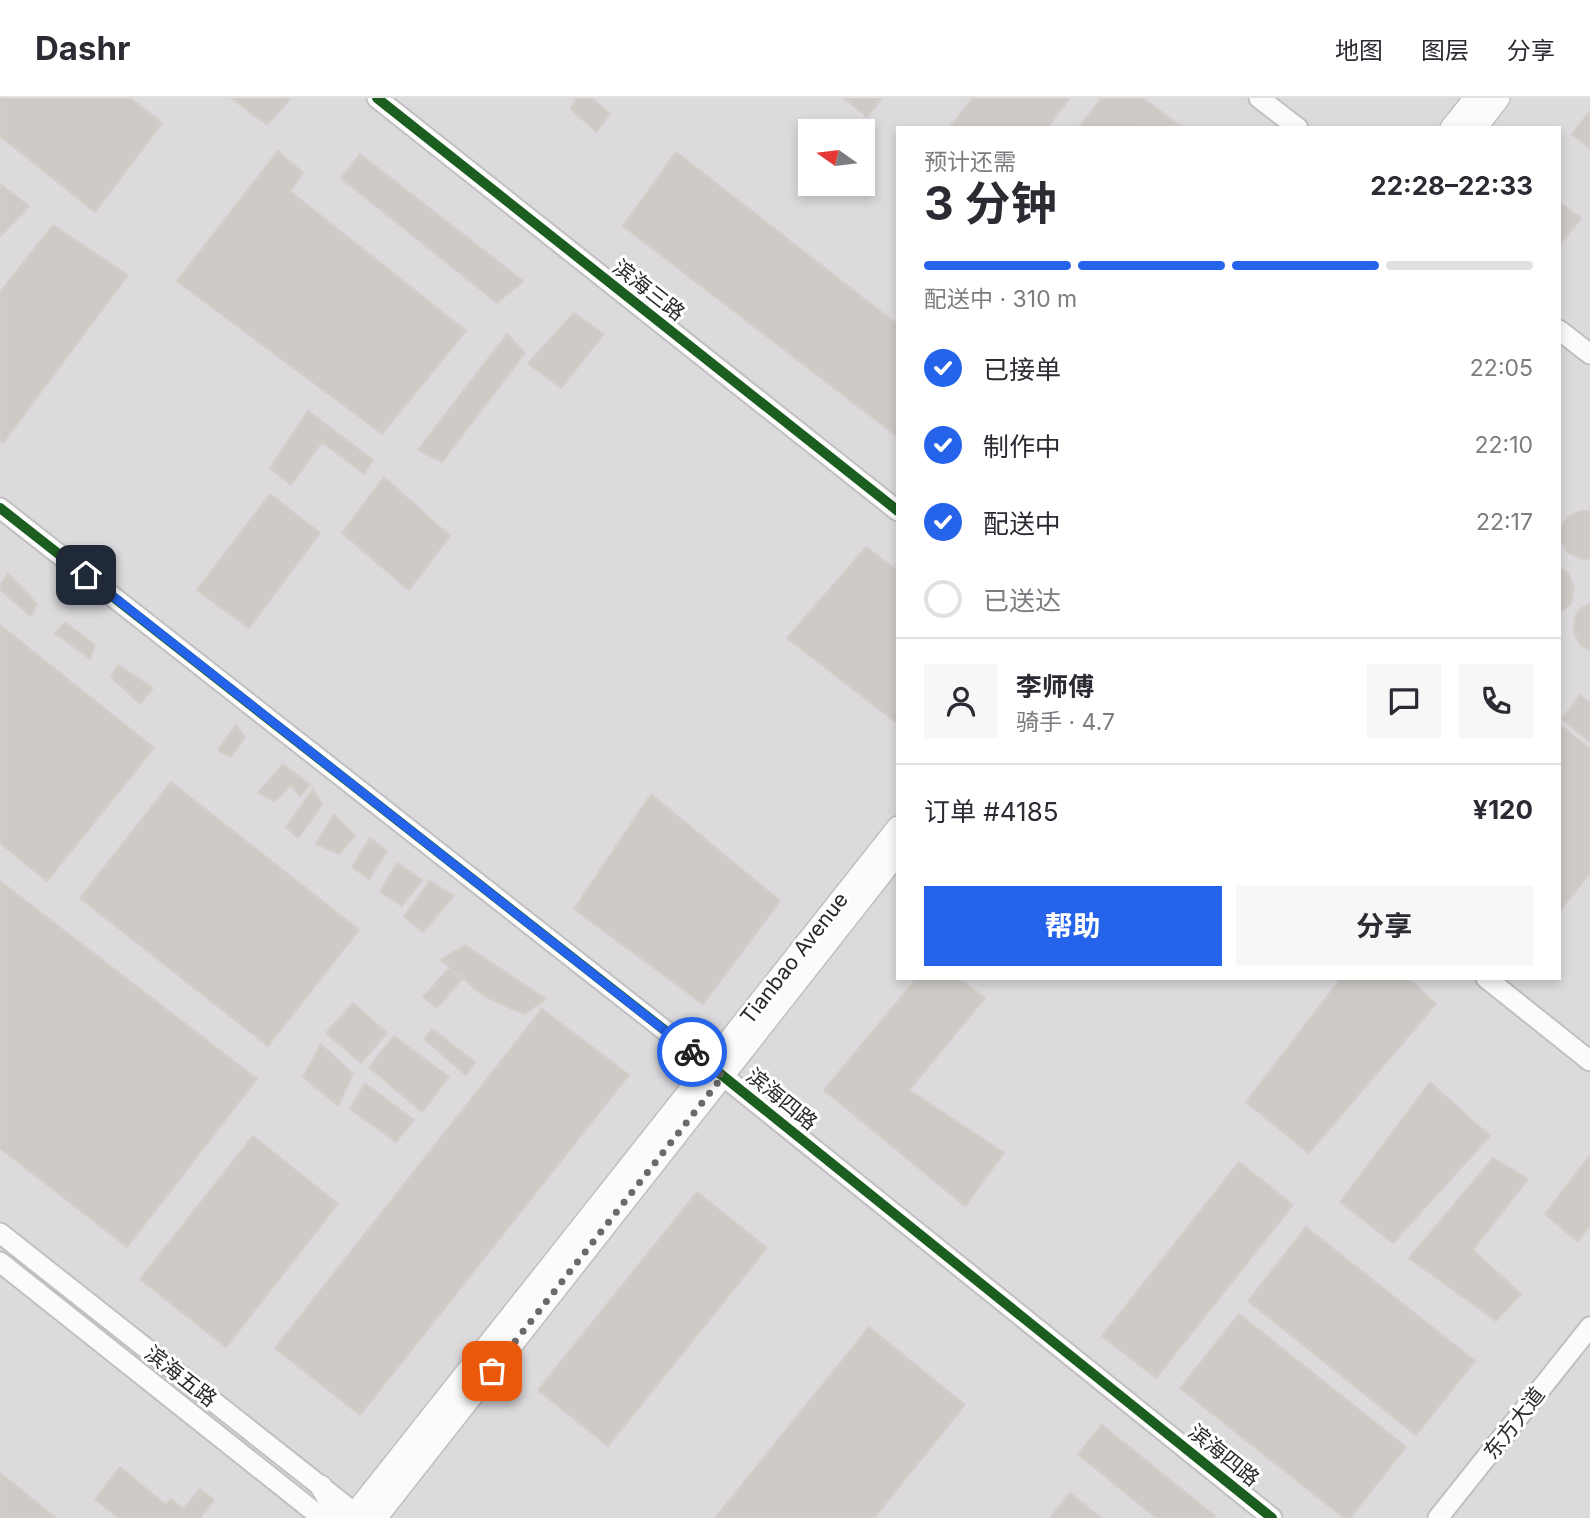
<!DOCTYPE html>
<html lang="zh">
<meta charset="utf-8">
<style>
:root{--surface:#fff;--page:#f7f7f7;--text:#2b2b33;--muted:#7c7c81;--line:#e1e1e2;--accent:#2563eb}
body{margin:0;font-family:Inter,"Noto Sans SC",sans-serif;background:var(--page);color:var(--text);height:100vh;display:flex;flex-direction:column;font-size:26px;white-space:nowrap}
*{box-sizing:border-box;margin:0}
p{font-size:23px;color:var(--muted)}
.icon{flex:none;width:38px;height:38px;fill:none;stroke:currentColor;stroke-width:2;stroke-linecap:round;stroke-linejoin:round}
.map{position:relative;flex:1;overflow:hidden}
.sheet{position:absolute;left:896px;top:28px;width:665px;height:854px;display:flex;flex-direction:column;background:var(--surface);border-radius:0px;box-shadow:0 4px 10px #0003}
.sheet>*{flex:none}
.needle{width:46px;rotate:284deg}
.tools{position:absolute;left:798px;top:21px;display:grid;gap:14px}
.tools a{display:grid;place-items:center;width:77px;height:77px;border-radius:0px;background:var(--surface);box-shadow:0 4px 10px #0003;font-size:35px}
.pin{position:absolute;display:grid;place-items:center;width:60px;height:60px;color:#fff;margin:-30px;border-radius:14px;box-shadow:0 4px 10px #0006}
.courier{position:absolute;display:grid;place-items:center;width:70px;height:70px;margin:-35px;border:5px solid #2563eb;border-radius:50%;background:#fff;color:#222;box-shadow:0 2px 9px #0007}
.summary em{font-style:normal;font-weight:700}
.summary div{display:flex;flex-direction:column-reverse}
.summary{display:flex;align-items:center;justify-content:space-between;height:119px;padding:0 28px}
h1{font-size:46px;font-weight:700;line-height:52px}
.bar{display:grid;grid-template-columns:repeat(4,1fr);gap:10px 7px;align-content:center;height:84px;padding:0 28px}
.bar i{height:9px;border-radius:5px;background:var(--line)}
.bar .current{background:var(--accent)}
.bar p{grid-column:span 4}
.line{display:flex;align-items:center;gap:18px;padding:0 28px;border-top:2px solid var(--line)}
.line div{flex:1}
.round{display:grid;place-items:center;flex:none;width:74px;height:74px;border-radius:0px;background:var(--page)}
ol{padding:0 28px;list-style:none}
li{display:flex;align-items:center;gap:21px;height:77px}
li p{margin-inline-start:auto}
li .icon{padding:7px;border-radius:50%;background:var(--accent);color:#fff;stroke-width:4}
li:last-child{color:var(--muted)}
li i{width:38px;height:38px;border:4px solid var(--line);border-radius:50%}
.cta{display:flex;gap:14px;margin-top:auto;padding:14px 28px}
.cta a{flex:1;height:80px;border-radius:0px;background:var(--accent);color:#fff;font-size:28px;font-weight:700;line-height:80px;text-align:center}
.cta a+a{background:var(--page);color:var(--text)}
header{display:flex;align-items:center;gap:42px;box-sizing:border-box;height:98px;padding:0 35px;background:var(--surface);border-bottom:2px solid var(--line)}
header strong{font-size:33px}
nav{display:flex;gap:38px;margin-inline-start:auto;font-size:24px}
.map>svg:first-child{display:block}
.industrial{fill:#dddade;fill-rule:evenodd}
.building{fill:#cecbc7;stroke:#d3ceca;stroke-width:2}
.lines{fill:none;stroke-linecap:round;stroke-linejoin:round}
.tertiary-casing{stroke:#c1bfc0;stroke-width:23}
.secondary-casing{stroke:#c1bfc0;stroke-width:24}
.tertiary{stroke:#fcfbfa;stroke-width:19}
.secondary{stroke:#fcfbfa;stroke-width:21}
.cycleway-casing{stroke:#fff;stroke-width:15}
.cycleway{stroke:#1b5e20;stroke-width:10}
.done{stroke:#6c6a68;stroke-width:7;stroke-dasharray:0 12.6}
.route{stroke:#2563eb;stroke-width:9}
.labels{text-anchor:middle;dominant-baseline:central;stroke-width:6;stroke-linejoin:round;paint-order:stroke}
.street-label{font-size:21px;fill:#292929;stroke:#fff}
</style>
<header>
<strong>Dashr</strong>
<nav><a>地图</a><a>图层</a><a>分享</a></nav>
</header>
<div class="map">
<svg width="1590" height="1420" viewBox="0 0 1590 1420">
<rect width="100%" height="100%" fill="#e8e2de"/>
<path class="industrial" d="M 0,0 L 1590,0 L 1590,1420 L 0,1420 ZM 898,30 L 1559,30 L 1559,880 L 898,880 ZM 810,33 L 863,33 L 863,86 L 810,86 Z"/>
<path class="building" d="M 0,0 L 130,0 L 162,25 L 95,114 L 0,38 Z
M 231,0 L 291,0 L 267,27 Z
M 576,0 L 592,0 L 610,16 L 596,34 L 571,11 Z
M 844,0 L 882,0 L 867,19 Z
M 973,0 L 1070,0 L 1047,30 L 949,30 Z
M 1102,0 L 1143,0 L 1180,28 L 1078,30 Z
M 1590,13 L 1590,51 L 1572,36 Z
M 278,53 L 303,75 L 290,93 L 466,233 L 382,336 L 177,183 Z
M 676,54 L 898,227 L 898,339 L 623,128 Z
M 360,56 L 523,183 L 497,205 L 341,80 Z
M 0,86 L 29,108 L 0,138 Z
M 1559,104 L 1581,120 L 1559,148 Z
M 53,127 L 128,177 L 3,345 L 0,343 L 0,194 Z
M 574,215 L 604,236 L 561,290 L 528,265 Z
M 507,236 L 525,255 L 442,364 L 418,352 Z
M 308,313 L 373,362 L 364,376 L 322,344 L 291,387 L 270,370 Z
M 384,379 L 450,438 L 409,492 L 342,435 Z
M 270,396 L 320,435 L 249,530 L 197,492 Z
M 1581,413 L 1590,413 L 1590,460 L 1583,461 L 1568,455 L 1560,440 L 1560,432 L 1567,419 Z
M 866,449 L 898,473 L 898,626 L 787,540 Z
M 1559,469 L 1568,475 L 1574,489 L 1571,506 L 1559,515 Z
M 8,476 L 37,506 L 31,518 L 0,492 L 0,487 Z
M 1590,506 L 1590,552 L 1580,547 L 1573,532 L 1576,517 L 1580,511 Z
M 65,524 L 95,547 L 90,561 L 55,535 Z
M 0,527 L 154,650 L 47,783 L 0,745 Z
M 118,567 L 153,590 L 140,606 L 111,579 Z
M 1580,597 L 1590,605 L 1590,644 L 1562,621 Z
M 1559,626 L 1590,651 L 1590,775 L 1559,814 Z
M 236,627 L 245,639 L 231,659 L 218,652 Z
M 283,666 L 310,687 L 300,698 L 291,687 L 275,703 L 258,695 Z
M 171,684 L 359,832 L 268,948 L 80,800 Z
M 313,691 L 322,707 L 298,740 L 286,729 Z
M 651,696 L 780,803 L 703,906 L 574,811 Z
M 334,716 L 355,738 L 339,756 L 316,746 Z
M 370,740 L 387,753 L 369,781 L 352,769 Z
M 397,765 L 422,782 L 402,808 L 380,794 Z
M 0,783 L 257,981 L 127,1149 L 0,1050 Z
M 430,783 L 454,798 L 423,834 L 404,818 Z
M 465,847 L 546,901 L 524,916 L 485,899 L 441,862 Z
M 449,870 L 461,882 L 437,910 L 423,899 Z
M 917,880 L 958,880 L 985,900 L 909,992 L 1004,1055 L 965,1108 L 824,992 Z
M 1341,880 L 1408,880 L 1436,906 L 1309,1055 L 1246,1004 Z
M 353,905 L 387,935 L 361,965 L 326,935 Z
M 542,911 L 629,977 L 360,1317 L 275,1250 Z
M 432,931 L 475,964 L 466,977 L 424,941 Z
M 394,938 L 449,979 L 422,1014 L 369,969 Z
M 321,946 L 353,976 L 338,1008 L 303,979 Z
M 1430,984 L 1490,1038 L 1393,1145 L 1340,1104 Z
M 365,985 L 414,1022 L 396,1044 L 350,1011 Z
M 253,1038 L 338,1106 L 226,1249 L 140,1181 Z
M 1590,1057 L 1590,1127 L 1578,1144 L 1545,1116 Z
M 1493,1060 L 1528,1081 L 1473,1152 L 1521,1196 L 1496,1223 L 1409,1160 Z
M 1239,1064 L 1293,1107 L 1156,1280 L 1102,1238 Z
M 697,1094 L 767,1150 L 608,1348 L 538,1292 Z
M 1306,1129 L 1475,1263 L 1416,1337 L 1248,1203 Z
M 1239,1216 L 1406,1349 L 1350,1420 L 1344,1420 L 1180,1290 Z
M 869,1229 L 965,1307 L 874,1420 L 715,1420 Z
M 1102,1327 L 1215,1418 L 1213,1420 L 1156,1420 L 1078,1356 Z
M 120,1369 L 166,1407 L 171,1401 L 183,1411 L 200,1391 L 214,1402 L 200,1420 L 119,1420 L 95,1401 Z
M 0,1375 L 56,1420 L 0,1420 Z
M 1070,1395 L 1101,1420 L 1050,1420 Z"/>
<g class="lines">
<defs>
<path id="tertiary" d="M 377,0 L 898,413
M 1259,0 L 1298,30
M 1559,232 L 1590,256
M 0,410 L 723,978 L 1272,1420
M 1486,880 L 1590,963
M 0,1135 L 361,1420
M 0,1164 L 322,1420
M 1438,1420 L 1590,1229"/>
<path id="secondary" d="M 1451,30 L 1475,0
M 1476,30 L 1499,0
M 321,1388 L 330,1404 L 335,1420
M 351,1420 L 898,729
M 376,1420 L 898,755"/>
</defs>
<use href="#tertiary" class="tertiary-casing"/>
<use href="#secondary" class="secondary-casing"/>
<use href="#tertiary" class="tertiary"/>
<use href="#secondary" class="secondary"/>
<defs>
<path id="cycleway" d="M 377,0 L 898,413
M 0,410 L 723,978 L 1272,1420"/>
</defs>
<use href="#cycleway" class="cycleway-casing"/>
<use href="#cycleway" class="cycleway"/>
</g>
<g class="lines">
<path class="done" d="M 492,1273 L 723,978 L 692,954"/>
<path class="route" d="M 86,477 L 692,954"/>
</g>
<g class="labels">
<g class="street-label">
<text transform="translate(649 192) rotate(38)">滨海三路</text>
<text transform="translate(794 860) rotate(-52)">Tianbao Avenue</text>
<text transform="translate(782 1001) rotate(39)">滨海四路</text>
<text transform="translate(181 1278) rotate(38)">滨海五路</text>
<text transform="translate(1514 1325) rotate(-52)">东方大道</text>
<text transform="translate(1224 1357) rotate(39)">滨海四路</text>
</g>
</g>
</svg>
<div class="tools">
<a><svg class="needle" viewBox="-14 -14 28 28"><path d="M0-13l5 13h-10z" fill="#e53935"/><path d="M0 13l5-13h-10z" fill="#7c7c81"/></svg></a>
</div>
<div class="pin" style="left:492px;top:1273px;background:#ea580c"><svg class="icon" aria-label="bag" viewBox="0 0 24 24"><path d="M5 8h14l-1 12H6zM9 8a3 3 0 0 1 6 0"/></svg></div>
<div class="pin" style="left:86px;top:477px;background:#1f2937"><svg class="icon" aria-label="home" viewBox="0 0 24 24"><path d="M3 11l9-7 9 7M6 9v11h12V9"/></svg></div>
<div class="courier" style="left:692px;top:954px"><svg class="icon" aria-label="bike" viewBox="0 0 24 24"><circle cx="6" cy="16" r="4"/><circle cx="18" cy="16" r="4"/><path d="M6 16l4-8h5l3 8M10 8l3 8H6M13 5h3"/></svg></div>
<section class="sheet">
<div class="summary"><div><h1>3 分钟</h1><p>预计还需</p></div><em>22:28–22:33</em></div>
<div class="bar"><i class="current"></i><i class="current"></i><i class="current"></i><i></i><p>配送中 · 310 m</p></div>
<ol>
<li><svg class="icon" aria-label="check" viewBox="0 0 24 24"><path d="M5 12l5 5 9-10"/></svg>已接单<p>22:05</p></li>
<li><svg class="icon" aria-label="check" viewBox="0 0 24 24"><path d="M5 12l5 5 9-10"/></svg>制作中<p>22:10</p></li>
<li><svg class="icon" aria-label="check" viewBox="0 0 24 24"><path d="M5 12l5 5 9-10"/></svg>配送中<p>22:17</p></li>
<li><i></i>已送达</li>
</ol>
<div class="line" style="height:126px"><a class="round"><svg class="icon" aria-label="person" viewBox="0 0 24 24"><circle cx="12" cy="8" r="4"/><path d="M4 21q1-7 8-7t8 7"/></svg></a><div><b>李师傅</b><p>骑手 · 4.7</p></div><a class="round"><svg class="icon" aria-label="chat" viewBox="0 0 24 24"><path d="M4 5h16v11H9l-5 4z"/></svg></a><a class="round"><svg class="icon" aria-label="phone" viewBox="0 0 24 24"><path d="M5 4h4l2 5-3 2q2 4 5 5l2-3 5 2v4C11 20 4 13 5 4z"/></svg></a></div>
<div class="line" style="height:91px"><div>订单 #4185</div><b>¥120</b></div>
<div class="cta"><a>帮助</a><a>分享</a></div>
</section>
</div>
